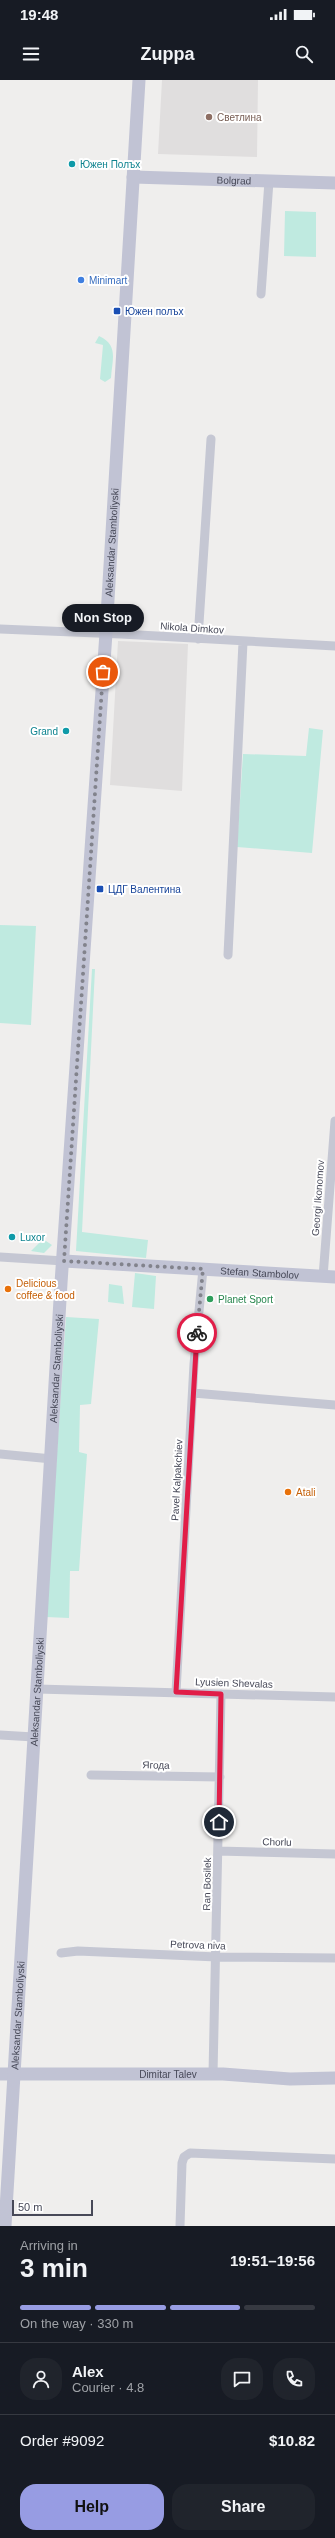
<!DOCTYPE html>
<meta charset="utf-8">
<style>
:root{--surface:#171b24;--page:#20242c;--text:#f1f3f6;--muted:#9ea1a6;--line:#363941;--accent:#979ce3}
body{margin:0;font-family:Helvetica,sans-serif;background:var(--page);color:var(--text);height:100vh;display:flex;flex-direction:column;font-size:15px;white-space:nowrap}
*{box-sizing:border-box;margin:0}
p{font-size:13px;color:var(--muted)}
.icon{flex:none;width:22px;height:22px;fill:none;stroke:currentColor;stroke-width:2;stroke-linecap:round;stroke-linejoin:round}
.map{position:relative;height:2146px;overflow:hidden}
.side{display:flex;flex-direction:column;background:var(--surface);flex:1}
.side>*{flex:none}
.scale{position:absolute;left:12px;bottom:10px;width:81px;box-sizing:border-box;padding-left:4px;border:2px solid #474958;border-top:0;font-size:11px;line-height:14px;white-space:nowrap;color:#474958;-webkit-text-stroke:3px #fff;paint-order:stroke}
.pin{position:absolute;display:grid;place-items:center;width:34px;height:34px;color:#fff;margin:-17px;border:2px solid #fff;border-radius:50%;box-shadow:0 1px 4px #0007}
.courier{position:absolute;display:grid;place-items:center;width:40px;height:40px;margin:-20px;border:3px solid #e11d48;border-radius:50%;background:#fff;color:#222;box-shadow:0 1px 5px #0007}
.bubble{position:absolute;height:28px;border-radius:14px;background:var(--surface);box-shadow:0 2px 6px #0003;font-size:13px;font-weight:600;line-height:28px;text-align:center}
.overview em{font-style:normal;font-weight:600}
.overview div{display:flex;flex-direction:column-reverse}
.overview{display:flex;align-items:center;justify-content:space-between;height:68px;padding:0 20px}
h1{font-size:26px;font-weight:600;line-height:30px}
.bar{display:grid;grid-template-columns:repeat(4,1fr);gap:6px 4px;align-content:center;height:48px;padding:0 20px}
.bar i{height:5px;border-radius:3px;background:var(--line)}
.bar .selected{background:var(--accent)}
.bar p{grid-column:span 4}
.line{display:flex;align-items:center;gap:10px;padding:0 20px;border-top:1px solid var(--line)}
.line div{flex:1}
.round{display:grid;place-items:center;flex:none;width:42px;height:42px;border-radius:16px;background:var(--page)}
.action{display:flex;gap:8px;margin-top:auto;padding:8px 20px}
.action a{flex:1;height:46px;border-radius:16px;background:var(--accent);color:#111;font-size:16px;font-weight:600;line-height:46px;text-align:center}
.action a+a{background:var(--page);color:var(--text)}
.status{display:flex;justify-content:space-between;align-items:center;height:28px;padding:0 20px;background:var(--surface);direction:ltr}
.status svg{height:11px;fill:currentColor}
header{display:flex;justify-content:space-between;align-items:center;height:52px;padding:0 20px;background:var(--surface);font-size:18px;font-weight:600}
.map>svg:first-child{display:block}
.education{fill:#e0dede}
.green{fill:#bfeae0}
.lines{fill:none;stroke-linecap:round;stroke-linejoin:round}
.street{stroke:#c5c7d3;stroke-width:9}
.secondary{stroke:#c1c3d4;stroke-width:13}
.done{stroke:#82838c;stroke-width:4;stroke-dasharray:0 7.2}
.route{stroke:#e11d48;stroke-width:5}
.education-dot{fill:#8d6e63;stroke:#fff;stroke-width:1.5}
.culture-dot{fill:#0f9aa8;stroke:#fff;stroke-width:1.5}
.shop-dot{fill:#3f7fe0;stroke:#fff;stroke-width:1.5}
.transit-dot{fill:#1a4fb4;stroke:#fff;stroke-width:1.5}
.food-dot{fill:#e8710a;stroke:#fff;stroke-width:1.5}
.leisure-dot{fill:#2e9e5b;stroke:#fff;stroke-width:1.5}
.labels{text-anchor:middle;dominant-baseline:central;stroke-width:4;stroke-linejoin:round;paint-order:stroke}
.education-label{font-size:10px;fill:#785e54;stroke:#fff;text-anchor:start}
.culture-label{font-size:10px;fill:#0d838f;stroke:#fff;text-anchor:start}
.street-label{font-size:10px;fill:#474958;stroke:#fff}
.shop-label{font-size:10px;fill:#366cbe;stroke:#fff;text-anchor:start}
.transit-label{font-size:10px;fill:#164399;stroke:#fff;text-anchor:start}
.food-label{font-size:10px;fill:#c56008;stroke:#fff;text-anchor:start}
.leisure-label{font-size:10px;fill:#27864d;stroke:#fff;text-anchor:start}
</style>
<div class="status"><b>19:48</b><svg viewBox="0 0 49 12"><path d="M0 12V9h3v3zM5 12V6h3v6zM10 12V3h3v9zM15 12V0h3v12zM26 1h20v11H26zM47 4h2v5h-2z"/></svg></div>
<header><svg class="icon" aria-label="menu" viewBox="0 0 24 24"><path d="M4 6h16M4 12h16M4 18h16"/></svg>Zuppa<svg class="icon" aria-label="search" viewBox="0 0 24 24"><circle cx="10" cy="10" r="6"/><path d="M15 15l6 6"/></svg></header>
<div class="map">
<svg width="335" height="2146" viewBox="0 0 335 2146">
<rect width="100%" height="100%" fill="#efeeed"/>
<path class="education" d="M 162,0 L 258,0 L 257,77 L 158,74 Z
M 118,561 L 188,564 L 182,711 L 110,705 Z"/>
<path class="green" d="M 285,131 L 316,132 L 316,177 L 284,176 Z
M 99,256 C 119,265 112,280 111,298 L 105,302 L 100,299 L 103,265 L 95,263 Z
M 309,648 L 323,650 L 312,773 L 237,767 L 243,674 L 306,676 Z
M 0,845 L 36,846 L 31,945 L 0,943 Z
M 92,889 L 95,889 L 82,1152 L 148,1160 L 146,1178 L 76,1171 Z
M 43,1159 L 52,1165 L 44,1173 L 31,1171 Z
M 135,1193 L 156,1196 L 154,1229 L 132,1227 Z
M 109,1204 L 122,1206 L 124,1224 L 108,1222 Z
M 66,1237 L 99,1239 L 91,1324 L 80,1325 L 79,1372 L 87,1374 L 79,1491 L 70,1491 L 69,1538 L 46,1537 Z"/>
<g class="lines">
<path class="street" d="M 261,214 L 269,101
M 0,549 L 121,554 L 335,566
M 198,559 L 211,359
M 228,875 L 243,562
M 0,1177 L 64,1181
M 323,1197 L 335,1041
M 193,1313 L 335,1325
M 0,1374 L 52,1379
M 37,1609 L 335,1617
M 176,1612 L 194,1284 L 203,1189
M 0,1655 L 34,1657
M 91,1695 L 220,1697
M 218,1771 L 335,1774
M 61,1873 L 78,1871 L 217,1877 L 335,1878
M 213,1994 L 221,1614
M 180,2146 L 182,2083 L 184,2077 L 190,2073 L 335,2079"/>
<g class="secondary">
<path id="s1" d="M 133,97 L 335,103"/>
<path id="s2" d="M 64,1181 L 335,1197"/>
<path id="s3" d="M 0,1994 L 223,1994 L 290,1999 L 335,1998"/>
<path id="s4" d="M 5,2146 L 61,1203 L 106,553 L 139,0"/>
</g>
</g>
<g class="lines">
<path class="done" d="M 103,592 L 64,1181 L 203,1189 L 197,1253"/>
<path class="route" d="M 197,1253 L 176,1612 L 221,1614 L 219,1742"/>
</g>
<circle class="education-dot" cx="209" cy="37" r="4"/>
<g class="culture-dot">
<circle cx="72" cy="84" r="4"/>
<circle cx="66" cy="651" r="4"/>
<circle cx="12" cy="1157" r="4"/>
</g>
<circle class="shop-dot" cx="81" cy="200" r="4"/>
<g class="transit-dot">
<rect x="113" y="227" width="8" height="8" rx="2"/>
<rect x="96" y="805" width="8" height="8" rx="2"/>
</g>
<g class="food-dot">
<circle cx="8" cy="1209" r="4"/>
<circle cx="288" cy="1412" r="4"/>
</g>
<circle class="leisure-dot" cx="210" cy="1219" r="4"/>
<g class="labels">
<g class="education-label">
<text x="217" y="37">Светлина</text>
</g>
<g class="culture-label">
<text x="80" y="84">Южен Полъх</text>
<text x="58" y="651" text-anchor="end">Grand</text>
<text x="20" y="1157">Luxor</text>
</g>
<g class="street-label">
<text stroke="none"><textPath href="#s1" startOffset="101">Bolgrad</textPath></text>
<text stroke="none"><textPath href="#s4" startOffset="1687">Aleksandar Stamboliyski</textPath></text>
<text transform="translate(192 548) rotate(4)">Nikola Dimkov</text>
<text transform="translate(318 1118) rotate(-86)">Georgi Ikonomov</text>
<text stroke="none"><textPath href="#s2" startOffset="196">Stefan Stambolov</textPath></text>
<text stroke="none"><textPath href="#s4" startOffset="859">Aleksandar Stamboliyski</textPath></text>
<text transform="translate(177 1400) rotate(-87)">Pavel Kalpakchiev</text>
<text transform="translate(234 1603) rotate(2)">Lyusien Shevalas</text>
<text stroke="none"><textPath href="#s4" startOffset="535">Aleksandar Stamboliyski</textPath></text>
<text transform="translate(156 1685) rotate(1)">Ягода</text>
<text transform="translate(277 1762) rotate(1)">Chorlu</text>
<text transform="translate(207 1804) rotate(-89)">Ran Bosilek</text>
<text transform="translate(198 1865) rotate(2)">Petrova niva</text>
<text stroke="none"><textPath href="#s4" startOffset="211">Aleksandar Stamboliyski</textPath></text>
<text stroke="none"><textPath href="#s3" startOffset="168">Dimitar Talev</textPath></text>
</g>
<g class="shop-label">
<text x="89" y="200">Minimart</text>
</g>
<g class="transit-label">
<text x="125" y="231">Южен полъх</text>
<text x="108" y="809">ЦДГ Валентина</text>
</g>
<g class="food-label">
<text x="16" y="1203">Delicious<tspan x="16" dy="12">coffee &amp; food</tspan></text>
<text x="296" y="1412">Atali</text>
</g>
<g class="leisure-label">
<text x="218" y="1219">Planet Sport</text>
</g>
</g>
</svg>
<div class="scale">50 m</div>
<div class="pin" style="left:103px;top:592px;background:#ea580c"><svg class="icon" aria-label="bag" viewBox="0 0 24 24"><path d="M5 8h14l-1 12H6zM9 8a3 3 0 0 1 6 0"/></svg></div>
<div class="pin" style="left:219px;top:1742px;background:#1f2937"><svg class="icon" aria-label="home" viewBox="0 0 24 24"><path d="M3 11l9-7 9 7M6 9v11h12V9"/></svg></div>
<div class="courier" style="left:197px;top:1253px"><svg class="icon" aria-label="bike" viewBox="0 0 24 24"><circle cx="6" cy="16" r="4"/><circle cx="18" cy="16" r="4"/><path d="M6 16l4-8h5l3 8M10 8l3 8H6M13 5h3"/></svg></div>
<div class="bubble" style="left:62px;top:524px;width:82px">Non Stop</div>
</div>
<section class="side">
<div class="overview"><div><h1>3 min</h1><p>Arriving in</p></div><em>19:51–19:56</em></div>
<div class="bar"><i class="selected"></i><i class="selected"></i><i class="selected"></i><i></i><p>On the way · 330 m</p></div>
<div class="line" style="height:72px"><a class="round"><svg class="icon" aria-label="person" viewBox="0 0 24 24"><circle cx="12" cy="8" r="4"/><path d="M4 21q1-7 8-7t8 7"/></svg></a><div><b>Alex</b><p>Courier · 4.8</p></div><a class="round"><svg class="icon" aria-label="chat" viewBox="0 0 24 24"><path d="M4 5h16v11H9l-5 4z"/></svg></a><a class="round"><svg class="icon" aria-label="phone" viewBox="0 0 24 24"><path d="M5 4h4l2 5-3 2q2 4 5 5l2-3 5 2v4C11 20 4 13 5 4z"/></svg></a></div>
<div class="line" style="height:52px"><div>Order #9092</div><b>$10.82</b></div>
<div class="action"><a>Help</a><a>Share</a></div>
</section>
